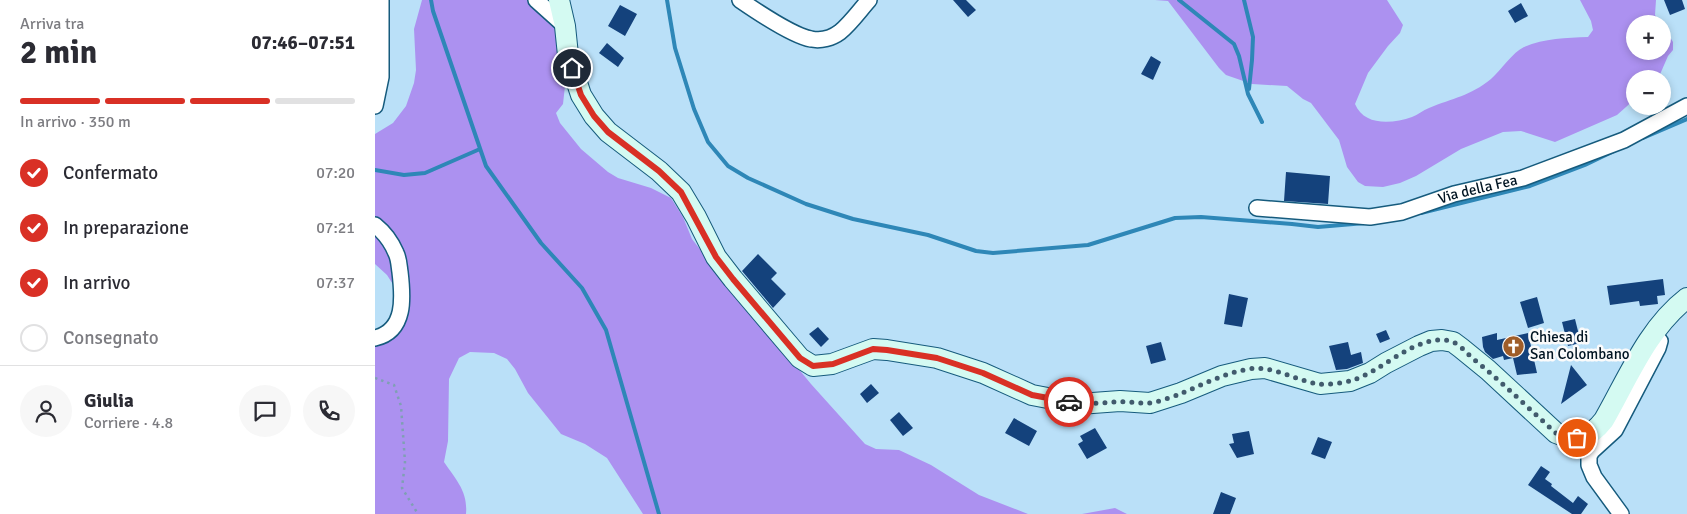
<!DOCTYPE html>
<html lang="it">
<meta charset="utf-8">
<style>
:root{--surface:#fff;--page:#f7f7f7;--text:#2b2b33;--muted:#7c7c81;--line:#e1e1e2;--accent:#d93025}
body{margin:0;font-family:Signika,sans-serif;background:var(--page);color:var(--text);height:100vh;display:flex;flex-direction:column;font-size:19px;white-space:nowrap}
*{box-sizing:border-box;margin:0}
p{font-size:16px;color:var(--muted)}
.icon{flex:none;width:28px;height:28px;fill:none;stroke:currentColor;stroke-width:2;stroke-linecap:round;stroke-linejoin:round}
.map{position:relative;flex:1;overflow:hidden}
.sheet{display:flex;flex-direction:column;background:var(--surface);width:375px}
.sheet>*{flex:none}
.fabs{position:absolute;left:1251px;top:15px;display:grid;gap:10px}
.fabs a{display:grid;place-items:center;width:45px;height:45px;border-radius:50%;background:var(--surface);box-shadow:0 2px 8px #0003;font-size:25px}
.pin{position:absolute;display:grid;place-items:center;width:42px;height:42px;color:#fff;margin:-21px;border:2px solid #fff;border-radius:50%;box-shadow:0 1px 5px #0007}
.courier{position:absolute;display:grid;place-items:center;width:50px;height:50px;margin:-25px;border:4px solid #d93025;border-radius:50%;background:#fff;color:#222;box-shadow:0 1px 6px #0007}
.headline em{font-style:normal;font-weight:800}
.headline div{display:flex;flex-direction:column-reverse}
.headline{display:flex;align-items:center;justify-content:space-between;height:85px;padding:0 20px}
h1{font-size:32px;font-weight:800;line-height:38px}
.bar{display:grid;grid-template-columns:repeat(4,1fr);gap:8px 5px;align-content:center;height:60px;padding:0 20px}
.bar i{height:6px;border-radius:4px;background:var(--line)}
.bar .active{background:var(--accent)}
.bar p{grid-column:span 4}
.line{display:flex;align-items:center;gap:12px;padding:0 20px;border-top:1px solid var(--line)}
.line div{flex:1}
.round{display:grid;place-items:center;flex:none;width:52px;height:52px;border-radius:26px;background:var(--page)}
ol{padding:0 20px;list-style:none}
li{display:flex;align-items:center;gap:15px;height:55px}
li p{margin-inline-start:auto}
li .icon{padding:5px;border-radius:50%;background:var(--accent);color:#fff;stroke-width:4}
li:last-child{color:var(--muted)}
li i{width:28px;height:28px;border:2px solid var(--line);border-radius:50%}
main{display:flex;flex:1;min-height:0}
.map>svg:first-child{display:block}
.forest{fill:#ac91f0}
.lines{fill:none;stroke-linecap:round;stroke-linejoin:round}
.stream{stroke:#2e87b7;stroke-width:4}
.building{fill:#14427c}
.street-casing{stroke:#165b7d;stroke-width:18}
.secondary-casing{stroke:#165b7d;stroke-width:22}
.path{stroke:#7f9fb4;stroke-width:2.5;stroke-dasharray:2.5 4;stroke-linecap:butt}
.street{stroke:#fff;stroke-width:15}
.secondary{stroke:#d4faf2;stroke-width:20}
.done{stroke:#415b6d;stroke-width:5;stroke-dasharray:0 9}
.route{stroke:#d93025;stroke-width:6}
.labels{text-anchor:middle;dominant-baseline:central;stroke-width:5;stroke-linejoin:round;paint-order:stroke}
.street-label{font-size:15px;fill:#001422;stroke:#fbfbfb}
.poi-label{font-size:15px;fill:#001422;stroke:#fbfbfb;text-anchor:start}
</style>
<main>
<section class="sheet">
<div class="headline"><div><h1>2 min</h1><p>Arriva tra</p></div><em>07:46–07:51</em></div>
<div class="bar"><i class="active"></i><i class="active"></i><i class="active"></i><i></i><p>In arrivo · 350 m</p></div>
<ol>
<li><svg class="icon" aria-label="check" viewBox="0 0 24 24"><path d="M5 12l5 5 9-10"/></svg>Confermato<p>07:20</p></li>
<li><svg class="icon" aria-label="check" viewBox="0 0 24 24"><path d="M5 12l5 5 9-10"/></svg>In preparazione<p>07:21</p></li>
<li><svg class="icon" aria-label="check" viewBox="0 0 24 24"><path d="M5 12l5 5 9-10"/></svg>In arrivo<p>07:37</p></li>
<li><i></i>Consegnato</li>
</ol>
<div class="line" style="height:90px"><a class="round"><svg class="icon" aria-label="person" viewBox="0 0 24 24"><circle cx="12" cy="8" r="4"/><path d="M4 21q1-7 8-7t8 7"/></svg></a><div><b>Giulia</b><p>Corriere · 4.8</p></div><a class="round"><svg class="icon" aria-label="chat" viewBox="0 0 24 24"><path d="M4 5h16v11H9l-5 4z"/></svg></a><a class="round"><svg class="icon" aria-label="phone" viewBox="0 0 24 24"><path d="M5 4h4l2 5-3 2q2 4 5 5l2-3 5 2v4C11 20 4 13 5 4z"/></svg></a></div>
</section>
<div class="map">
<svg width="1312" height="514" viewBox="0 0 1312 514">
<rect width="100%" height="100%" fill="#bae0f8"/>
<path class="forest" d="M 47,0 L 175,0 L 191,77 L 188,104 L 181,113 L 185,123 L 206,149 L 233,172 L 243,178 L 276,188 L 296,198 L 308,217 L 317,239 L 331,257 L 436,384 L 490,444 L 501,449 L 524,450 L 556,465 L 604,495 L 653,514 L 268,514 L 232,458 L 210,444 L 186,434 L 153,393 L 140,369 L 132,359 L 119,353 L 95,352 L 84,358 L 74,379 L 73,441 L 69,462 C 81,480 93,491 91,514 L 0,514 L 0,333 L 8,332 L 21,312 L 19,286 L 12,275 L 0,264 L 0,134 L 18,123 L 31,106 L 39,83 L 41,70 L 39,29 Z
M 780,0 L 1012,0 L 1028,25 L 1025,33 L 1013,46 L 993,73 L 980,104 C 989,126 1017,124 1037,117 C 1043,115 1048,110 1054,108 C 1078,98 1095,96 1116,79 C 1126,70 1138,52 1149,47 C 1170,38 1191,38 1213,37 L 1218,30 L 1216,21 L 1205,0 L 1281,0 L 1280,15 L 1286,24 L 1260,24 L 1260,51 L 1288,51 L 1288,26 L 1298,42 L 1298,50 L 1293,56 L 1283,79 L 1260,79 L 1260,99 L 1242,115 L 1180,142 L 1146,131 L 1128,132 L 1086,149 L 1041,176 L 1025,183 L 1008,187 L 990,186 L 983,182 L 972,167 L 964,140 L 936,103 L 928,99 L 912,86 L 877,84 L 851,75 L 844,68 L 793,1 Z
M 740,508 L 752,514 L 707,514 Z"/>
<g class="lines">
<path class="stream" d="M 56,0 L 58,11 L 111,166 L 166,243 L 207,288 L 231,330 L 284,514
M 292,0 L 300,48 L 319,109 L 333,142 L 353,166 L 373,178 L 431,204 L 478,219 L 553,235 L 601,251 L 618,253 L 713,245 L 800,218 L 826,217 L 917,224 L 943,227 L 990,223
M 804,0 L 859,44 L 864,56 L 873,94 L 887,122
M 869,0 L 878,37 L 877,60 L 874,89
M 1268,138 L 1312,119
M 0,170 L 29,175 L 50,173 L 105,149
M 1046,213 L 1155,186 L 1210,165 L 1239,151"/>
</g>
<path class="building" d="M 578,0 L 591,0 L 601,10 L 593,17 Z
M 1289,0 L 1307,0 L 1310,9 L 1295,15 Z
M 1146,3 L 1153,16 L 1140,23 L 1133,11 Z
M 245,5 L 262,14 L 250,36 L 233,26 Z
M 232,43 L 249,58 L 243,67 L 224,53 Z
M 776,56 L 786,62 L 778,80 L 766,74 Z
M 911,172 L 955,176 L 953,204 L 909,201 Z
M 383,254 L 402,273 L 396,279 L 411,294 L 398,308 L 367,271 Z
M 1288,279 L 1290,295 L 1282,296 L 1283,304 L 1265,306 L 1264,301 L 1235,305 L 1232,286 Z
M 854,294 L 873,298 L 867,327 L 849,324 Z
M 1162,297 L 1169,323 L 1153,328 L 1145,302 Z
M 1200,319 L 1206,343 L 1193,346 L 1187,322 Z
M 443,327 L 454,339 L 446,347 L 434,334 Z
M 1011,330 L 1015,339 L 1005,343 L 1001,334 Z
M 1122,333 L 1122,340 L 1153,333 L 1162,373 L 1142,375 L 1138,358 L 1129,360 L 1128,356 L 1118,359 L 1110,352 L 1108,347 L 1107,337 Z
M 786,342 L 791,360 L 776,364 L 771,346 Z
M 973,342 L 976,355 L 986,352 L 988,363 L 972,369 L 961,370 L 954,346 Z
M 1196,365 L 1212,385 L 1186,404 Z
M 496,384 L 504,393 L 492,403 L 485,394 Z
M 524,412 L 538,428 L 528,436 L 515,420 Z
M 639,418 L 662,431 L 654,446 L 630,433 Z
M 720,428 L 732,448 L 712,459 L 703,444 L 708,441 L 705,436 Z
M 874,431 L 879,454 L 862,458 L 854,444 L 859,443 L 857,434 Z
M 943,437 L 957,442 L 950,459 L 936,454 Z
M 1166,466 L 1175,472 L 1170,479 L 1177,484 L 1176,486 L 1198,503 L 1203,496 L 1213,504 L 1206,514 L 1197,514 L 1153,485 Z
M 846,492 L 861,498 L 855,514 L 838,514 Z"/>
<g class="lines">
<defs>
<g id="street">
<path d="M 161,0 L 190,26"/>
<path d="M 365,0 C 381,11 419,36 436,39 C 446,41 457,38 465,32 C 476,23 485,10 494,0"/>
<path d="M 0,106 L 6,77 L 6,0"/>
<path id="s1" d="M 882,208 L 995,217 L 1027,212 L 1079,194 L 1148,178 L 1249,140 L 1312,106"/>
<path d="M 0,225 C 10,233 16,241 21,253 C 24,259 24,266 25,272 C 28,297 31,331 0,338"/>
<path d="M 1246,514 L 1219,477 L 1214,465 L 1214,456 L 1217,451 L 1240,430 L 1283,348 L 1285,341 L 1278,334"/>
</g>
<path id="secondary" d="M 184,0 L 190,26 L 193,55 L 206,95 L 219,116 L 233,132 L 284,171 L 306,192 L 321,217 L 341,257 L 358,279 L 425,358 L 438,366 L 457,364 L 498,349 L 512,350 L 562,358 L 608,373 L 657,395 L 704,404 L 745,401 L 775,403 L 806,393 L 847,376 L 876,369 L 890,368 L 945,384 L 975,381 L 995,373 L 1011,363 L 1044,346 L 1056,341 L 1067,340 L 1078,342 L 1086,348 L 1113,370 L 1181,433 C 1202,442 1215,438 1229,420 C 1253,378 1273,328 1312,298"/>
</defs>
<use href="#street" class="street-casing"/>
<use href="#secondary" class="secondary-casing"/>
<path class="path" d="M 0,378 L 19,385 L 26,406 L 30,462 L 27,488 L 43,514"/>
<use href="#street" class="street"/>
<use href="#secondary" class="secondary"/>
</g>
<g class="lines">
<path class="done" d="M 694,402 C 710,406 727,402 743,402 C 754,401 764,404 774,403 C 784,402 797,397 807,393 C 829,384 850,373 874,369 C 899,365 921,381 944,384 C 953,385 966,383 975,381 C 1006,373 1041,333 1075,341 C 1083,343 1090,351 1096,357 C 1126,381 1153,408 1181,433 L 1191,437 L 1202,438"/>
<path class="route" d="M 197,68 L 206,95 L 219,116 L 233,132 L 284,171 L 306,192 L 341,257 L 358,279 L 425,358 L 438,366 L 458,364 L 498,349 L 512,350 L 562,358 L 608,373 L 657,395 L 694,402"/>
</g>
<defs>
<symbol id="church-disc" viewBox="-11 -11 22 22"><circle r="9.5" fill="#9f5d29" stroke="#fbfbfb"/><path d="M-1.2-6h2.4v3.5h3.3v2.4h-3.3V6h-2.4V-.1h-3.3v-2.4h3.3Z" fill="#fff"/></symbol>
</defs>
<g fill-rule="evenodd">
<use href="#church-disc" x="1126" y="334" width="25" height="25"/>
</g>
<g class="labels">
<g class="street-label">
<text stroke="none"><textPath href="#s1" startOffset="225">Via della Fea</textPath></text>
</g>
<g class="poi-label">
<text x="1155" y="337">Chiesa di<tspan x="1155" dy="17">San Colombano</tspan></text>
</g>
</g>
</svg>
<div class="fabs">
<a>+</a>
<a>−</a>
</div>
<div class="pin" style="left:1202px;top:438px;background:#ea580c"><svg class="icon" aria-label="bag" viewBox="0 0 24 24"><path d="M5 8h14l-1 12H6zM9 8a3 3 0 0 1 6 0"/></svg></div>
<div class="pin" style="left:197px;top:68px;background:#1f2937"><svg class="icon" aria-label="home" viewBox="0 0 24 24"><path d="M3 11l9-7 9 7M6 9v11h12V9"/></svg></div>
<div class="courier" style="left:694px;top:402px"><svg class="icon" aria-label="car" viewBox="0 0 24 24"><path d="M5 17H2v-5l4-1 3-4h7l3 4 3 1v5h-3M9 17h6M6 11h13"/><circle cx="7" cy="17" r="2"/><circle cx="17" cy="17" r="2"/></svg></div>
</div>
</main>
